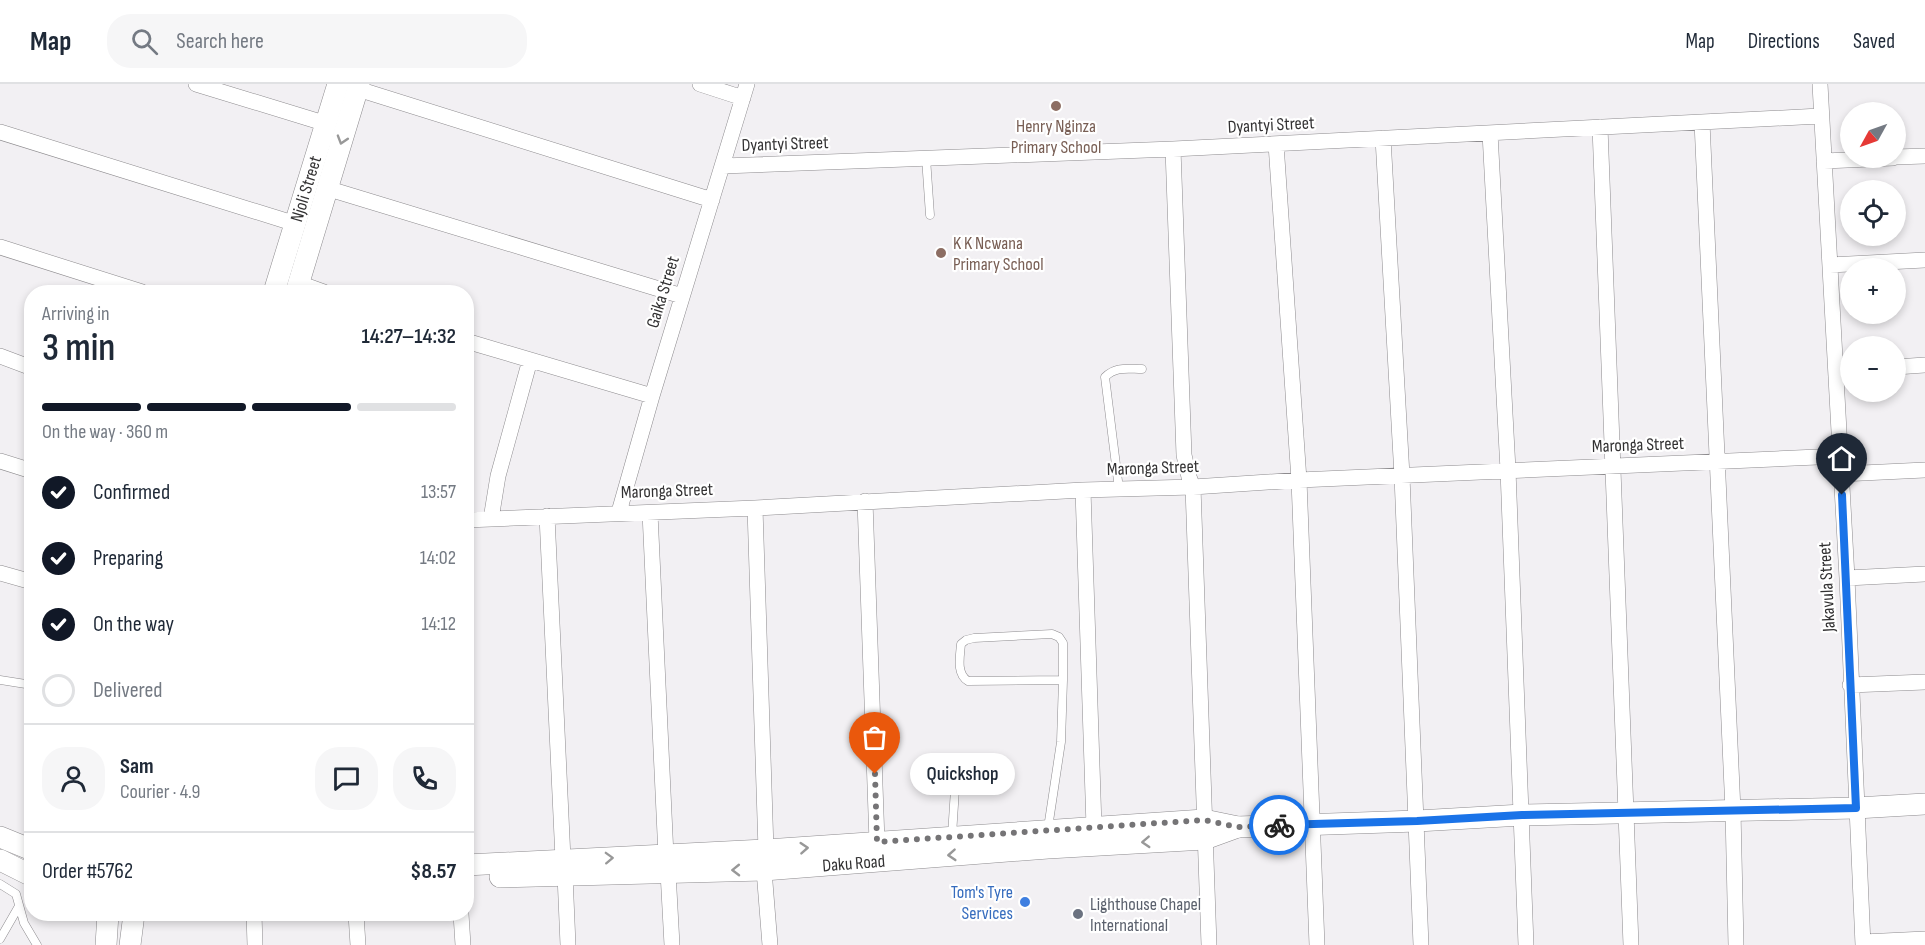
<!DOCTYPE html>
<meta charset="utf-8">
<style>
:root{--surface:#fff;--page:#f6f6f7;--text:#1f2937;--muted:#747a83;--line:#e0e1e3;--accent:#111827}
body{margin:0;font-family:"Sofia Sans Condensed",sans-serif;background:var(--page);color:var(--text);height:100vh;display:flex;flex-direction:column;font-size:22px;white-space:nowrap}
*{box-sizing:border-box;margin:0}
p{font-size:20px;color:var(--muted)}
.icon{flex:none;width:33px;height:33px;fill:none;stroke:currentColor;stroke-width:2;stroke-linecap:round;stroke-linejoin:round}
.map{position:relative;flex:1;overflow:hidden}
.details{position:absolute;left:24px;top:201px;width:450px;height:636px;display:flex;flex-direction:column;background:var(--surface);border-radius:24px;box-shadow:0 3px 9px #0003}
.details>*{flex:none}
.needle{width:39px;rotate:230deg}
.controls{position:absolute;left:1840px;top:18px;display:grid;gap:12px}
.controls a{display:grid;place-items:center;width:66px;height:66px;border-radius:50%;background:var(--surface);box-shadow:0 3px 9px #0003;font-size:30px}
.pin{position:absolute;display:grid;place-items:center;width:51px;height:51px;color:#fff;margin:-62px -26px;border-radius:50% 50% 50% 0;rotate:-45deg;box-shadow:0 0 6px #0007}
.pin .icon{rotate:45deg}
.courier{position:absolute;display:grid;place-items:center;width:60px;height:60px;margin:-30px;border:4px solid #1a73e8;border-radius:50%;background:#fff;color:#222;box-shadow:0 2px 8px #0007}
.bubble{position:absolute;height:42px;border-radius:21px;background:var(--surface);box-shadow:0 3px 9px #0003;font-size:20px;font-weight:600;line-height:42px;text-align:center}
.headline em{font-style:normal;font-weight:600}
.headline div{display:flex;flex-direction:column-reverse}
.headline{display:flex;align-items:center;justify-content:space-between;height:102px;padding:0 18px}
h1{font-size:39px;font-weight:600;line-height:45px}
.bar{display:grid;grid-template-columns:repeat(4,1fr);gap:9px 6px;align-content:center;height:72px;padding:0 18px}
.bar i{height:8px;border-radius:4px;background:var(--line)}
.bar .on{background:var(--accent)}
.bar p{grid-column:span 4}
.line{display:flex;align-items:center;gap:15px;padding:0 18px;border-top:2px solid var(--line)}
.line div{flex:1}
.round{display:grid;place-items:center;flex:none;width:63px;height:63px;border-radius:24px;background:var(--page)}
ol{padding:0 18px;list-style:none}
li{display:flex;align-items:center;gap:18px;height:66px}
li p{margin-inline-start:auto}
li .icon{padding:6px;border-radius:50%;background:var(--accent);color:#fff;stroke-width:4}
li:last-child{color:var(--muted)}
li i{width:33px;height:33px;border:3px solid var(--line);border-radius:50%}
header{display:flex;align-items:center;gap:36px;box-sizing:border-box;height:84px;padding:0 30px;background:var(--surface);border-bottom:2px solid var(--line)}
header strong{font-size:28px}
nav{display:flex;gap:33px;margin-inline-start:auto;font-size:21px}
.search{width:420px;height:54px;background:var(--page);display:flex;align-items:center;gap:15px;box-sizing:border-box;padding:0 21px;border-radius:24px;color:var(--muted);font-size:22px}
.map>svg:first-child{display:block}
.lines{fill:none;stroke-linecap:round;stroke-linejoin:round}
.lane-casing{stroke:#8d8b8e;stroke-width:9}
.street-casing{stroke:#8d8b8e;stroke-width:16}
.secondary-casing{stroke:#8d8b8e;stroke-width:22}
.lane{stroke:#fff;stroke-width:8}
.street{stroke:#fff;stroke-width:15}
.secondary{stroke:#fff;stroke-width:21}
.oneway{stroke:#989898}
.done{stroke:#757476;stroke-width:6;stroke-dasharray:0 10.8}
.route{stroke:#1a73e8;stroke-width:8}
.education-dot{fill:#8d6e63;stroke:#fff;stroke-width:2}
.shop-dot{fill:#3f7fe0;stroke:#fff;stroke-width:2}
.worship-dot{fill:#6b7280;stroke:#fff;stroke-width:2}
.labels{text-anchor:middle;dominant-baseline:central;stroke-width:4.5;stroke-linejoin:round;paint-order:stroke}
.street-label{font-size:18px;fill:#323132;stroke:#fff}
.education-label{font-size:18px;fill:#785e54;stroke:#fff}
.shop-label{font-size:18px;fill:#366cbe;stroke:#fff;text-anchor:end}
.worship-label{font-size:18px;fill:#5b616d;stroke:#fff;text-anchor:start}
</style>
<header>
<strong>Map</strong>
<div class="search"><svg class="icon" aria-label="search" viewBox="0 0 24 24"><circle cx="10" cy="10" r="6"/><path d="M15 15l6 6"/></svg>Search here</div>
<nav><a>Map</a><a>Directions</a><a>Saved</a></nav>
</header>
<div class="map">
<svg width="1925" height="861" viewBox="0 0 1925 861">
<rect width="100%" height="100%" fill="#f2f0f3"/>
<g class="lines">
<defs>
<path id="lane" d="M 926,74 L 930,131
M 1119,405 L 1105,293 C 1116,282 1128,285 1142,285
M 0,596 L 32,601
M 1048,744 L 1061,658 L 1063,596 L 1063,559 L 1059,553 L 1052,550 L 974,554 L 966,556 L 961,560 C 960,572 956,590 968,597 L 1063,596
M 952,751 L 956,690
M 0,800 L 16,810 L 24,839 L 37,861
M 0,855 L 19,822"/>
<path id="street" d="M 196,0 L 327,40
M 700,0 L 743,14
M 1820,0 L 1847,494 L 1863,861
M 358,5 L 712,116
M 1702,38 L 1733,727 L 1736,861
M 1600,43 L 1631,861
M 0,48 L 296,140
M 1490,49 L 1508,386 L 1526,861
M 1383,54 L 1402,392 L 1421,861
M 1276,60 L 1299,396 L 1317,861
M 1173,65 L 1184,371 L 1189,393 L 1193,403 L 1209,861
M 1896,73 L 1925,72
M 1824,77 L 1893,74
M 723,82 L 1173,65 L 1820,32
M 326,104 L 682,212
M 0,163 L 142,208
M 1830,181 L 1925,176
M 299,199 L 324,208
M 466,257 L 652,312
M 0,272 L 32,284
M 1896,283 L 1925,281
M 1836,286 L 1851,285
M 0,377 L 32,387
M 1841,390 L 1925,386
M 1083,406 L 1094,743
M 865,417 L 877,758
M 755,424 L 766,766
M 619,428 L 652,312 L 747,0
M 650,429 L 666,772
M 547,432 L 563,775
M 491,435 L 498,392 L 530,276
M 466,436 L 755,424 L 1083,406 L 1193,403 L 1299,396 L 1840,372
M 0,489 L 32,498
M 1847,494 L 1925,490
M 1850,601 L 1925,598
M 764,786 L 770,861
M 668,788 L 672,861
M 565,791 L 568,861
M 254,830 L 255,861
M 356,830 L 358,861
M 461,830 L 463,861
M 1863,858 L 1925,855"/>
<g id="secondary">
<path id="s1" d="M 274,208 L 338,0"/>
<path d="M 296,208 L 359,0"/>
<path d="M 0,753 L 32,766"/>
<path d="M 0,776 L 32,792"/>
<path d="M 466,781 L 766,766 L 1204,736 L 1238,743 L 1417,737 L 1522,731 L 1856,724 L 1925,720"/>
<path id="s2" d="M 500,793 L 764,786 L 1048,764 L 1205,755 L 1238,743"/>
<path d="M 106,861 L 108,830"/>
<path d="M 130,861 L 134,830"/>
</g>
</defs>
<use href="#lane" class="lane-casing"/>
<use href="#street" class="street-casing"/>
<use href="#secondary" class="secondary-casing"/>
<use href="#lane" class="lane"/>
<use href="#street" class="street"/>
<use href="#secondary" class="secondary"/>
</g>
<defs><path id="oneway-chevron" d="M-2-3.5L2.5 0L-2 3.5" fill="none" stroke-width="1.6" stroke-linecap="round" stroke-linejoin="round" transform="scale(1.5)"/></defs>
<g class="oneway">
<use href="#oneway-chevron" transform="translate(342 56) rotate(107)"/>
<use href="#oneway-chevron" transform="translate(1146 758) rotate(177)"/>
<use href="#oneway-chevron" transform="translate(804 764) rotate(-4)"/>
<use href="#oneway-chevron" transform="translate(952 771) rotate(176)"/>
<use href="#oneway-chevron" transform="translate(609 774) rotate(-2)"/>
<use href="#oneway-chevron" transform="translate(736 786) rotate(179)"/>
</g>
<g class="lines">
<path class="done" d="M 875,690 L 877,758 L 1204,736 L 1238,743 L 1279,741"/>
<path class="route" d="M 1279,741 L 1417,737 L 1522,731 L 1856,724 L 1842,411"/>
</g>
<g class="education-dot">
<circle cx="1056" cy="22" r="6"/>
<circle cx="941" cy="169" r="6"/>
</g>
<circle class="shop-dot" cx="1025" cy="818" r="6"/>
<circle class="worship-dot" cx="1078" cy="830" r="6"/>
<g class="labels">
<g class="street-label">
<text transform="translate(1271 41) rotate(-3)">Dyantyi Street</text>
<text transform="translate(785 60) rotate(-2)">Dyantyi Street</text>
<text stroke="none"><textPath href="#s1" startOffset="108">Njoli Street</textPath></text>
<text transform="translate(663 208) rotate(-73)">Gaika Street</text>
<text transform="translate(1638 361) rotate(-2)">Maronga Street</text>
<text transform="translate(1153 384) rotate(-2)">Maronga Street</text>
<text transform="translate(667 407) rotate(-2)">Maronga Street</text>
<text transform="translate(1827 503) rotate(-93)">Jakavula Street</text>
<text stroke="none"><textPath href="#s2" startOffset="354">Daku Road</textPath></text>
</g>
<g class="education-label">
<text x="1056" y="42">Henry Nginza<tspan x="1056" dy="21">Primary School</tspan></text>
<text x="953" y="159" text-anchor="start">K K Ncwana<tspan x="953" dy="21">Primary School</tspan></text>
</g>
<g class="shop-label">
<text x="1013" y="808">Tom's Tyre<tspan x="1013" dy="21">Services</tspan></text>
</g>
<g class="worship-label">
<text x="1090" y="820">Lighthouse Chapel<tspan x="1090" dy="21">International</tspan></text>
</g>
</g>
</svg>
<div class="controls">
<a><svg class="needle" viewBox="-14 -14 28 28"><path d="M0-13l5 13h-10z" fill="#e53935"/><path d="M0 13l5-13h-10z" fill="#747a83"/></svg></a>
<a><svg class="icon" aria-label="locate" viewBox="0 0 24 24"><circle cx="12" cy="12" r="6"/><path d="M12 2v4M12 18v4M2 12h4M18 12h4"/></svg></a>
<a>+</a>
<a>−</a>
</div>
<div class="pin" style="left:875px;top:690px;background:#ea580c"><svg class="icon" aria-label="bag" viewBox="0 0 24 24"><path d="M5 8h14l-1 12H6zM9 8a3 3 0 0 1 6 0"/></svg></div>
<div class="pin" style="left:1842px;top:411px;background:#1f2937"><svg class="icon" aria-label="home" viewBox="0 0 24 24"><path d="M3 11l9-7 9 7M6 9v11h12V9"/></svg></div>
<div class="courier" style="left:1279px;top:741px"><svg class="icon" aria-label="bike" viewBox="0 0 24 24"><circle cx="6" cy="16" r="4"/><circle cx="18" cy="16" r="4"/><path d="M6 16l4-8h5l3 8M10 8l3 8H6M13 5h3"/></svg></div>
<div class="bubble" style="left:910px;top:669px;width:105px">Quickshop</div>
<section class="details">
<div class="headline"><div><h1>3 min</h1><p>Arriving in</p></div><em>14:27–14:32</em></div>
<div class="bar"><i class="on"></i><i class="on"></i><i class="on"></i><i></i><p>On the way · 360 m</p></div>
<ol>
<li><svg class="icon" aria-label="check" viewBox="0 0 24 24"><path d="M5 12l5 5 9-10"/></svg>Confirmed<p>13:57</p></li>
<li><svg class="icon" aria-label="check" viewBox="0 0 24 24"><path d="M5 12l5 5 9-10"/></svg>Preparing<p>14:02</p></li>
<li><svg class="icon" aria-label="check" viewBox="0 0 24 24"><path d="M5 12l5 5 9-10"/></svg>On the way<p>14:12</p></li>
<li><i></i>Delivered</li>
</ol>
<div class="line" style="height:108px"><a class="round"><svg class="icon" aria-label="person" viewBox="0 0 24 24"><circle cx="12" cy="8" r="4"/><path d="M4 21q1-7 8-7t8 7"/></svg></a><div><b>Sam</b><p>Courier · 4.9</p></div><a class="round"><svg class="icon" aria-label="chat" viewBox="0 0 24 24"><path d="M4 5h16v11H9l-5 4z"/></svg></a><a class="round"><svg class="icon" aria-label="phone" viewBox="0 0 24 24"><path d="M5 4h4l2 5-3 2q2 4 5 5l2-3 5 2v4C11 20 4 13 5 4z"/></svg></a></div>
<div class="line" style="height:78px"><div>Order #5762</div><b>$8.57</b></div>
</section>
</div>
